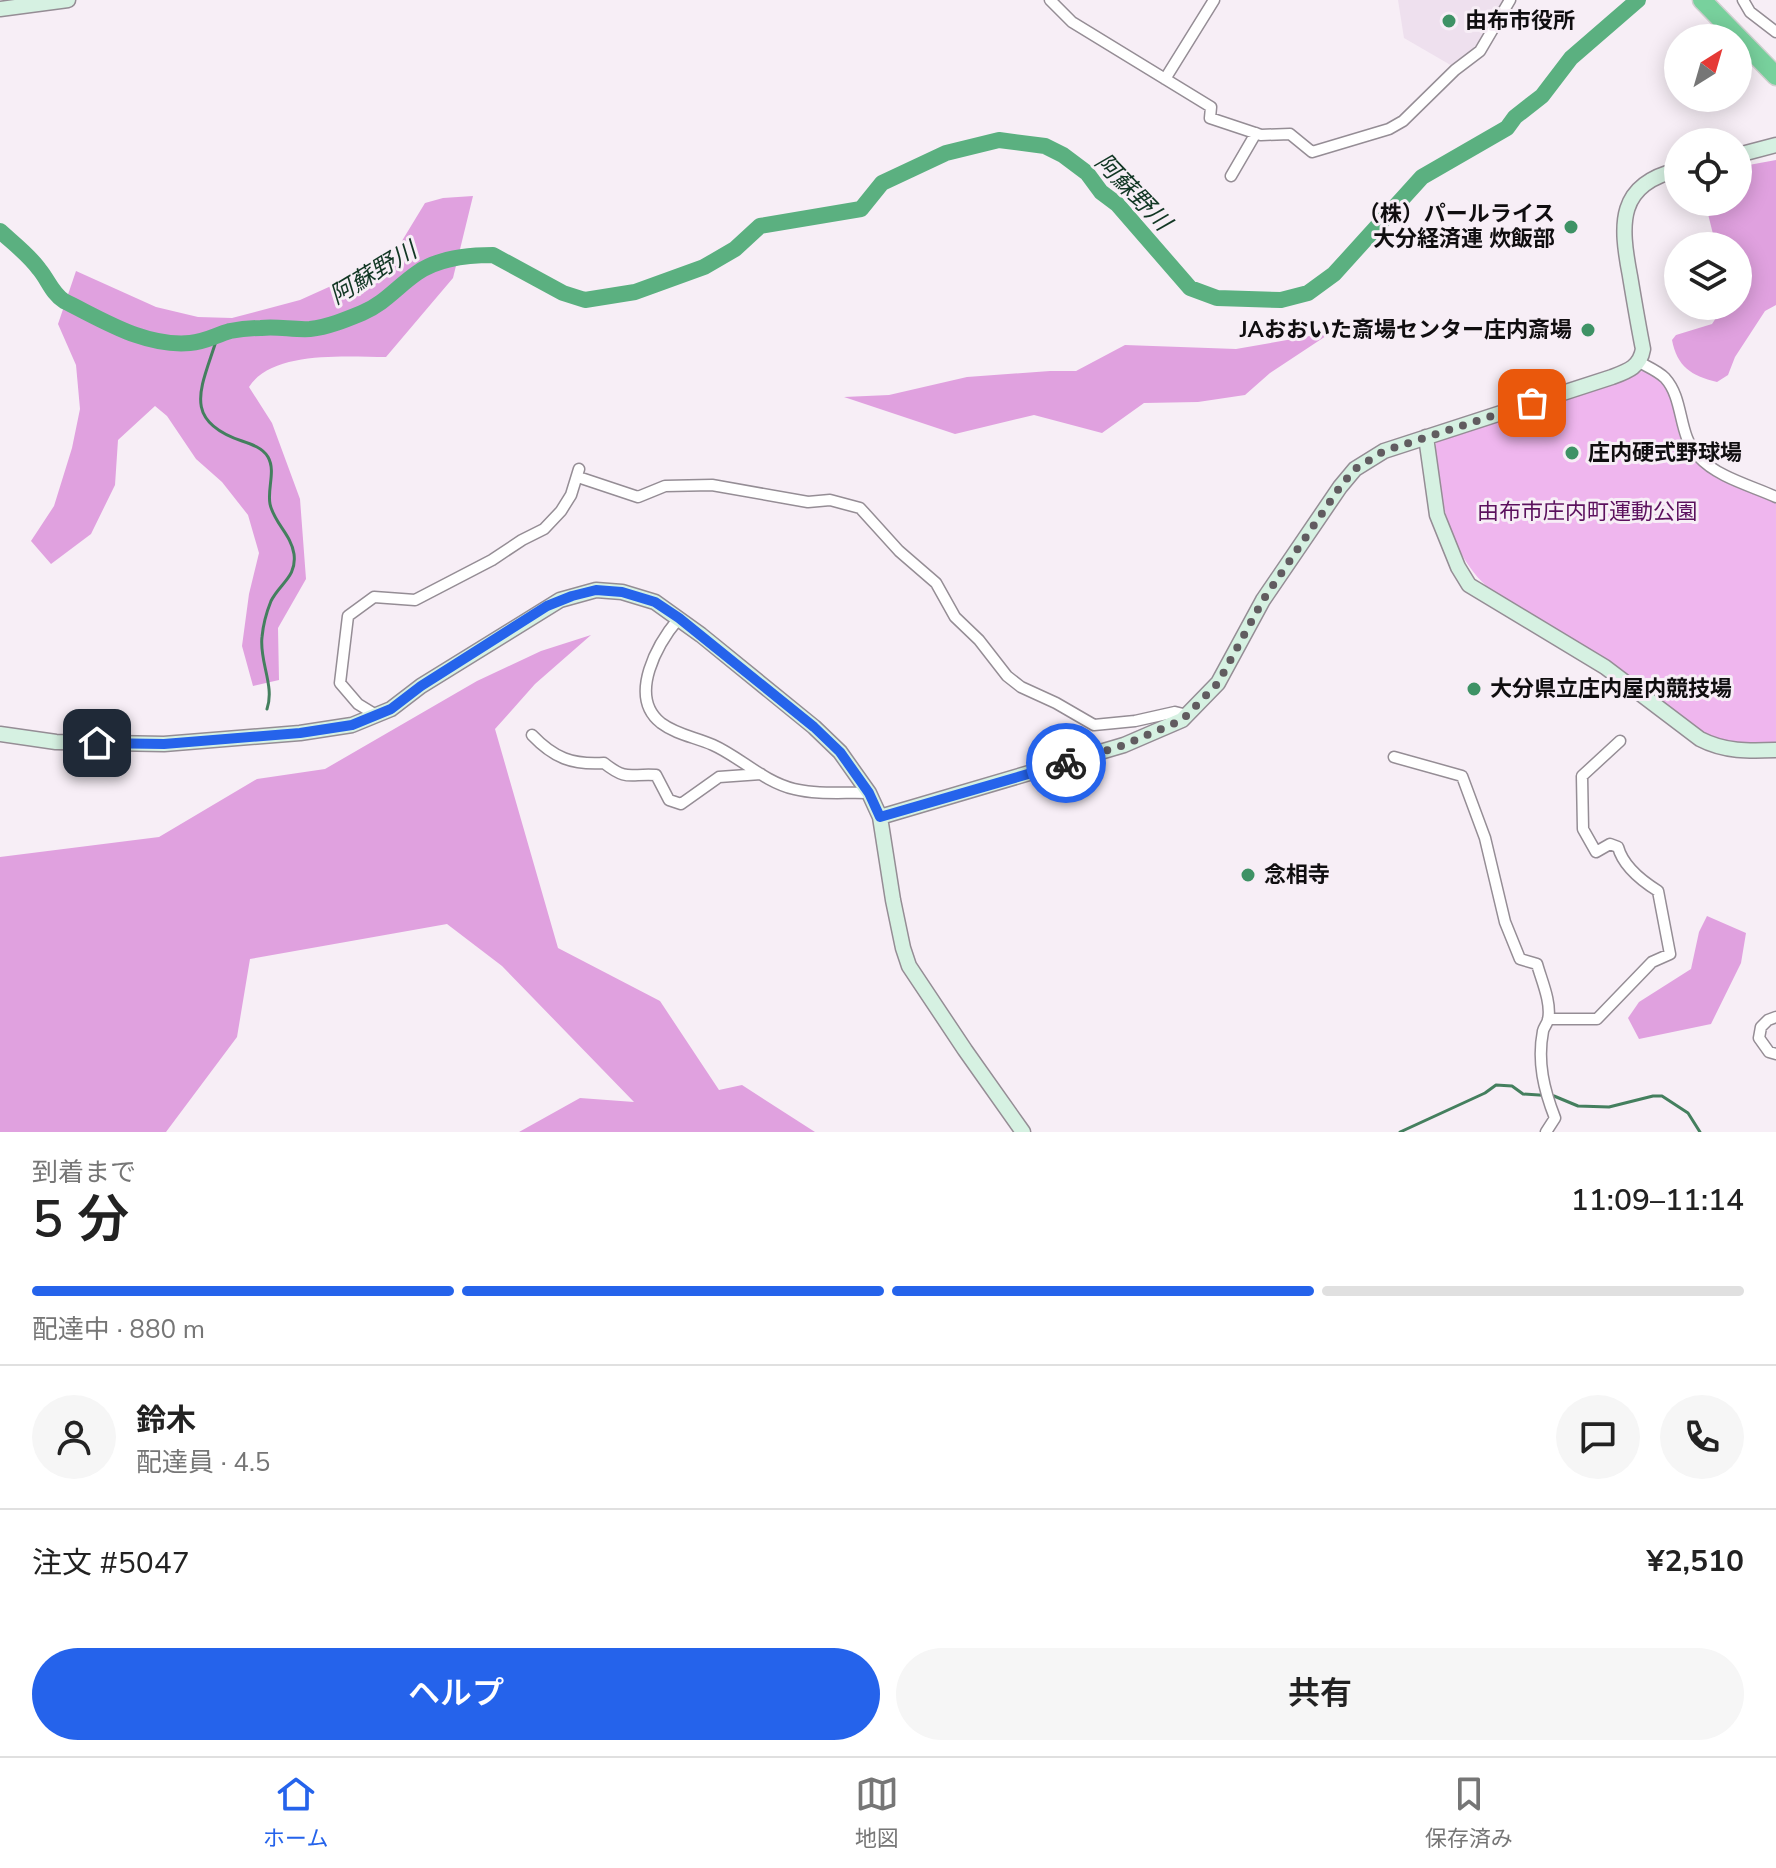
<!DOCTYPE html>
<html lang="ja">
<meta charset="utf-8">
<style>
:root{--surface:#fff;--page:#f6f6f6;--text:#222;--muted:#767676;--line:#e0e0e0;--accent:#2563eb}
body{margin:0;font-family:"Nunito Sans","Noto Sans JP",sans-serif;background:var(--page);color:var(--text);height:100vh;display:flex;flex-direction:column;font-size:30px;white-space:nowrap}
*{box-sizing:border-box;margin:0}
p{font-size:26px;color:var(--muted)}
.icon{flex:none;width:44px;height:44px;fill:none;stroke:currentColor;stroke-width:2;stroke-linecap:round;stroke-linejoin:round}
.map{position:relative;height:1132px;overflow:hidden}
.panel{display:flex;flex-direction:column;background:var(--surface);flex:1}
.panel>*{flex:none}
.needle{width:52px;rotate:37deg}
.fabs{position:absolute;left:1664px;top:24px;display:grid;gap:16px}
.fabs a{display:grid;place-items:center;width:88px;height:88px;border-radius:50%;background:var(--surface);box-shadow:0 4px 20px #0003;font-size:40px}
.pin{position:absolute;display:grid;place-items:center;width:68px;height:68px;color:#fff;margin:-34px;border-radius:16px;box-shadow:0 4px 12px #0006}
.courier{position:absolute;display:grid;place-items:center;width:80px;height:80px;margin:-40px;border:6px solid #2563eb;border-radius:50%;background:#fff;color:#222;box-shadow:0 2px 10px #0007}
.summary em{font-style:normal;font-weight:600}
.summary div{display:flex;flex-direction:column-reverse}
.summary{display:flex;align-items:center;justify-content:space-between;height:136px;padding:0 32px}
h1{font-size:52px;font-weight:600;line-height:60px}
.bar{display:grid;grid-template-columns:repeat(4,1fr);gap:12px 8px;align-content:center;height:96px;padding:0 32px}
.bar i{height:10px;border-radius:6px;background:var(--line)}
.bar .selected{background:var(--accent)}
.bar p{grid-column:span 4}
.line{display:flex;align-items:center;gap:20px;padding:0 32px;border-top:2px solid var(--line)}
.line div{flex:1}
.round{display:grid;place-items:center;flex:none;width:84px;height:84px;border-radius:42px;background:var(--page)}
.button{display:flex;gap:16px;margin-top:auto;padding:16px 32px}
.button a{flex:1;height:92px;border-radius:48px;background:var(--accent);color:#fff;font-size:32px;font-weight:600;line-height:92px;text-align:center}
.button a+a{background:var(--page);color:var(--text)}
.tabs{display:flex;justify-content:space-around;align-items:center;height:112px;border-top:2px solid var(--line);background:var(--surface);font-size:22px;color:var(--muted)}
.tabs a{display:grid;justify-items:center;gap:4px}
.tabs .selected{color:var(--accent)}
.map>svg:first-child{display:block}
.built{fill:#eee0ee}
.green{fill:#efb6ee}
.forest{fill:#e0a1df}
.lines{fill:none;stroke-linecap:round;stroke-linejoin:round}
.stream{stroke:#447f5e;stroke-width:3}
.river{stroke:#5bb080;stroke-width:16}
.street-casing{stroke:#958d95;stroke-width:13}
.secondary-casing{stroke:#958d95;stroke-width:17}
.highway-casing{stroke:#cfcfcf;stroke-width:21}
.street{stroke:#fff;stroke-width:10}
.secondary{stroke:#d6f1e2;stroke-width:14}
.highway{stroke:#78d19d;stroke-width:18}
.done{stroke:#615c60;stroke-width:8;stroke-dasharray:0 14.4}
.route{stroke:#2563eb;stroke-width:10}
.poi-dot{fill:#3e9265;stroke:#f7eef6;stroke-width:3}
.labels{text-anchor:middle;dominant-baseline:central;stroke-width:6;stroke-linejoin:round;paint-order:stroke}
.poi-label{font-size:22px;font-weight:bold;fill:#100e10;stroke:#f7eef6;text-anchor:start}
.park-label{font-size:22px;fill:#5b105d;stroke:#f7eef6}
.water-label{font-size:24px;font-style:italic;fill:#123724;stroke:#f7eef6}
</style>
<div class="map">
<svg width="1776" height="1132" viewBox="0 0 1776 1132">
<rect width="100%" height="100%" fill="#f7eef6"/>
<path class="built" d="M 1398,0 L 1506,0 L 1475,54 L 1454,67 L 1404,38 Z"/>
<path class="green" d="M 1642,371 C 1675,373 1672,415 1681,439 C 1685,449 1691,457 1700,465 L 1776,501 L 1776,742 L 1748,745 L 1707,738 L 1491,590 C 1451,557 1440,502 1435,452 L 1436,442 L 1440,437 Z"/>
<path class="forest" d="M 1776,160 L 1776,305 L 1765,311 L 1735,357 L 1728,375 L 1717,382 C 1691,376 1677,366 1672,340 L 1676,335 L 1712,324 L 1724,306 L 1738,306 L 1738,246 L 1716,246 L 1705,202 L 1738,202 L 1738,167 Z
M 473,196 L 453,278 L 386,357 C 347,357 272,350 249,387 L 272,423 L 300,499 L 306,579 L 278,628 L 279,680 L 253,686 L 242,646 L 249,594 L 259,553 L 248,515 L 222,482 L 196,459 L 167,416 L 155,406 L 118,440 L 115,485 L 91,534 L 51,564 L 31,541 L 54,506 L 72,448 L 80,409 L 76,365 L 58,324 L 76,271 L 156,307 L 198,317 L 232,318 L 300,300 L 391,259 L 425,203 L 443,198 Z
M 1332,332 L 1270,373 L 1245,395 L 1198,402 L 1144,403 L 1102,433 L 1034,415 L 955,434 L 844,397 L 889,395 L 967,377 L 1050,371 L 1076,371 L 1125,345 L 1236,349 Z
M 591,635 L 535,684 L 495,729 L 558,948 L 660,1001 L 719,1090 L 742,1085 L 815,1132 L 519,1132 L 580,1098 L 634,1102 L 502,966 L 447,924 L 250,959 L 237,1037 L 166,1132 L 0,1132 L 0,857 L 159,837 L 257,779 L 325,769 L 477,681 L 541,651 Z
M 1707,916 L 1746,933 L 1741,963 L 1711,1024 L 1639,1039 L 1628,1018 L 1639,1002 L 1691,969 L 1699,932 Z"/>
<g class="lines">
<path class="stream" d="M 217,338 C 202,387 180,420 242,441 C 251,444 263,448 268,457 C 276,471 267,489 270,504 C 274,523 291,534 294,554 C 297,577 280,583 271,601 C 267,611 263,626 262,637 C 259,661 275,686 267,709
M 1400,1132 L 1485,1093 L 1496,1085 L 1512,1086 L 1523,1094 L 1554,1096 L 1578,1106 L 1609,1107 L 1653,1096 L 1662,1096 L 1688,1113 L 1700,1132"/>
<path class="river" d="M 0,231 C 13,243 28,254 39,269 C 49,281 51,292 64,301 C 103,320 144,347 190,343 C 205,342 216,335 230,331 C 240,329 251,328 261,328 C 277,326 293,330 310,329 C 328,327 345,320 362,313 C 384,304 398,286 417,273 C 438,258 468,255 493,255 L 563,293 L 585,300 L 635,292 L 704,267 L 735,249 L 760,226 L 861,209 L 882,183 L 946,153 L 999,140 L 1045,146 L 1063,155 L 1087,173 L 1101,192 L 1117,204 L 1190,288 L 1217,298 L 1281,300 L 1308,293 L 1334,274 L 1422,177 L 1507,128 L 1515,117 L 1542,96 L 1571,58 L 1638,0"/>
<defs>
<path id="street" d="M 1050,0 L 1072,22 L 1211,107 L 1210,118 L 1261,135 L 1290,134 L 1312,152 L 1389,129 L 1403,121 L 1455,70 L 1480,51 L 1510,0
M 1743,0 L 1750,12 L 1776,32
M 1165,79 L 1214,0
M 1231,176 L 1256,133
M 1639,362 C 1648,367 1658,371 1665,378 C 1685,400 1677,435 1699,457 C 1717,477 1752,486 1776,497
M 578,477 L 638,497 L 665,486 L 712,485 L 808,502 L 830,500 L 860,508 L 899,551 L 936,583 L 955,617 L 979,640 L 1007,676 L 1021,687 L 1056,703 L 1094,725 L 1135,721 L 1175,712 L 1187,715
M 679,618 C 658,643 627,696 661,723 C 677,735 695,737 713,745 C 740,757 764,782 794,789 C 817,795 845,792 869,793
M 376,715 L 358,704 L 340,683 L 348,616 L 374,597 L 415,600 L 492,560 L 522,540 L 544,529 L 561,511 L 571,495 L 579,469
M 532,735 C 554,758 572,765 604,763 C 628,782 630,773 656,775 L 669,800 L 681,804 L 719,777 L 761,774
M 1394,757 L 1462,776 L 1485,838 L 1505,922 L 1520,959 L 1537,964 C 1541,979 1552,1003 1548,1020 C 1547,1024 1544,1027 1543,1031 C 1537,1062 1544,1090 1555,1118 L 1546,1132
M 1776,1017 L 1768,1020 L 1761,1027 L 1759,1038 L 1769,1052 L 1776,1054
M 1548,1019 L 1597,1019 L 1652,962 L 1670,954 L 1658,891 C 1642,881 1623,866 1618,847 L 1610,844 L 1596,852 L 1583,829 L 1582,776 L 1620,741"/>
<path id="secondary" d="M 0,9 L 68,0
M 1738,155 L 1776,145
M 1426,437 L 1437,515 L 1458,567 L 1469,585 L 1605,667 L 1700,739 C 1725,752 1749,751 1776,750
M 0,734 L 56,742 L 164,744 L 300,733 L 352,725 L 391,709 L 421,686 L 560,600 L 596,590 L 622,592 L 655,602 L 701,635 L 814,727 L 840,752 L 869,793 L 880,817 L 893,900 L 903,948 L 909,966 L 965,1050 L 1023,1132
M 880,817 L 1124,745 L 1182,720 L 1218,683 L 1263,600 L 1340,487 L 1355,469 L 1384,451 L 1612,377 C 1628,371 1640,367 1643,349 C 1638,324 1634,300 1630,276 C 1620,224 1617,184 1678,170"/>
<path id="highway" d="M 1702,0 L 1776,76"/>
</defs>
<use href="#street" class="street-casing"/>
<use href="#secondary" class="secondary-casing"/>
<use href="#highway" class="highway-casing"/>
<use href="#street" class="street"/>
<use href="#secondary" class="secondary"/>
<use href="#highway" class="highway"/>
</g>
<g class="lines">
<path class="done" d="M 1066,763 L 1124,745 L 1182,720 L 1187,715 L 1218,683 L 1263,600 L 1340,487 L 1355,469 L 1384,451 L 1532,403"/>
<path class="route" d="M 97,743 L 164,744 L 300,733 L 352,725 L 391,709 L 421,686 L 547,606 L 572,596 L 596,590 L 622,592 L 655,602 L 679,618 L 814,727 L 840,752 L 869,793 L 880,817 L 1066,763"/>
</g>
<g class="poi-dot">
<circle cx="1449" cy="21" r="8"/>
<circle cx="1571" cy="227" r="8"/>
<circle cx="1588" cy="330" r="8"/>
<circle cx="1572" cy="453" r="8"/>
<circle cx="1474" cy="689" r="8"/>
<circle cx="1248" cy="875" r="8"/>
</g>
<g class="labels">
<g class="poi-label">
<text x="1465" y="21">由布市役所</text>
<text x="1555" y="214" text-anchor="end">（株）パールライス<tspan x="1555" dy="25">大分経済連 炊飯部</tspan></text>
<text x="1572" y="330" text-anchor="end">JAおおいた斎場センター庄内斎場</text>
<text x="1588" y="453">庄内硬式野球場</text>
<text x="1490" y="689">大分県立庄内屋内競技場</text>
<text x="1264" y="875">念相寺</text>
</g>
<g class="park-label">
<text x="1587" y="512">由布市庄内町運動公園</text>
</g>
<g class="water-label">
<text transform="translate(1133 192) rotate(46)">阿蘇野川</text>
<text transform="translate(373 273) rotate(-31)">阿蘇野川</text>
</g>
</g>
</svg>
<div class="fabs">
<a><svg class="needle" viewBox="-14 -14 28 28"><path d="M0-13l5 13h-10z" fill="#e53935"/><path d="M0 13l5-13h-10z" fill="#767676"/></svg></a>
<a><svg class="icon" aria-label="locate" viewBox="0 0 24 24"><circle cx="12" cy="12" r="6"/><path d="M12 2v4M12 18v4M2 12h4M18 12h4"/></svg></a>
<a><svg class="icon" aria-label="layers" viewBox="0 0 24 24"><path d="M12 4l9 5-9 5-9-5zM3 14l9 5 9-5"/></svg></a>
</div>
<div class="pin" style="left:1532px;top:403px;background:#ea580c"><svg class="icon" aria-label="bag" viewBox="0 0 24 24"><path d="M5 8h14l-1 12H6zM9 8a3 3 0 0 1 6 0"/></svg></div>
<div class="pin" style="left:97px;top:743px;background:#1f2937"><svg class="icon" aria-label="home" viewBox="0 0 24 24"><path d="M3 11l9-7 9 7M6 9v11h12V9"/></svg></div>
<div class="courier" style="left:1066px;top:763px"><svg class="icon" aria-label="bike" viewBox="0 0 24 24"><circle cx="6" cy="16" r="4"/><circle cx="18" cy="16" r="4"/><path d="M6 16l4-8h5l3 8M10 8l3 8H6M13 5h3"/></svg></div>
</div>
<section class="panel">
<div class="summary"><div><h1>5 分</h1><p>到着まで</p></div><em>11:09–11:14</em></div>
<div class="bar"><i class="selected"></i><i class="selected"></i><i class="selected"></i><i></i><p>配達中 · 880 m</p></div>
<div class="line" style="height:144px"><a class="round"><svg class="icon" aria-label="person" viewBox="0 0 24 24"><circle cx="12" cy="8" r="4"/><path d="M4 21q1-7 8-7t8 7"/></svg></a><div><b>鈴木</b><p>配達員 · 4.5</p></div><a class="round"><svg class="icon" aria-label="chat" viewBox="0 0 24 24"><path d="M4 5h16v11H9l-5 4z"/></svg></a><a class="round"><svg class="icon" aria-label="phone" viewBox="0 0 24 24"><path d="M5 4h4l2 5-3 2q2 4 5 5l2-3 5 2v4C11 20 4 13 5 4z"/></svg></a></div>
<div class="line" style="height:104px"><div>注文 #5047</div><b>¥2,510</b></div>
<div class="button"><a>ヘルプ</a><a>共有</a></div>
</section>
<nav class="tabs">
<a class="selected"><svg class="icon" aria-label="home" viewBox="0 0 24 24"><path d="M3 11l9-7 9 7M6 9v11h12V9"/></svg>ホーム</a>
<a><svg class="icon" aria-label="map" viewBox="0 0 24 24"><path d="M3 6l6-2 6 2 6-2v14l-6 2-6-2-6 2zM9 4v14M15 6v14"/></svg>地図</a>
<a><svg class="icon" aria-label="saved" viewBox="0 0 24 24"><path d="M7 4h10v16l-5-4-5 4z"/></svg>保存済み</a>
</nav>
